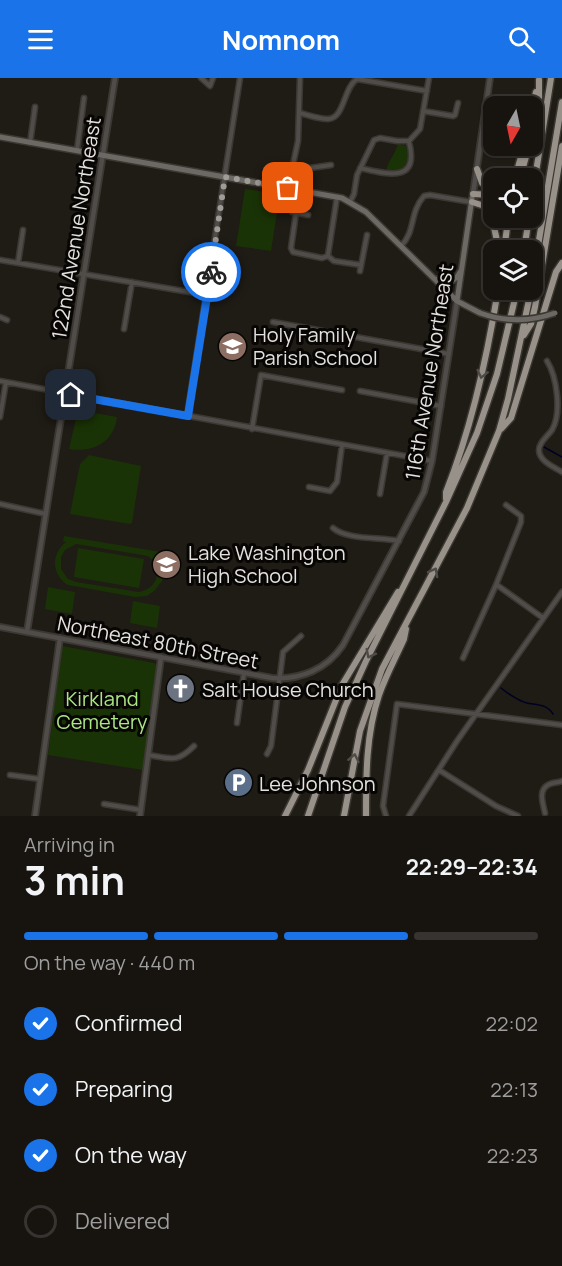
<!DOCTYPE html>
<meta charset="utf-8">
<style>
:root{--surface:#171410;--page:#24211e;--text:#f1f3f6;--muted:#9e9e9f;--line:#363330;--accent:#1a73e8}
body{margin:0;font-family:Manrope,sans-serif;background:var(--page);color:var(--text);height:100vh;display:flex;flex-direction:column;font-size:22px;white-space:nowrap}
*{box-sizing:border-box;margin:0}
p{font-size:20px;color:var(--muted)}
.icon{flex:none;width:33px;height:33px;fill:none;stroke:currentColor;stroke-width:2;stroke-linecap:round;stroke-linejoin:round}
.map{position:relative;height:738px;overflow:hidden}
.side{display:flex;flex-direction:column;background:var(--surface);flex:1}
.side>*{flex:none}
.needle{width:39px;rotate:189deg}
.buttons{position:absolute;left:483px;top:18px;display:grid;gap:12px}
.buttons a{display:grid;place-items:center;width:60px;height:60px;border-radius:12px;background:var(--surface);box-shadow:0 2px 4px #0004,0 0 0 2px var(--line);font-size:30px}
.pin{position:absolute;display:grid;place-items:center;width:51px;height:51px;color:#fff;margin:-26px;border-radius:12px;box-shadow:0 3px 9px #0006}
.courier{position:absolute;display:grid;place-items:center;width:60px;height:60px;margin:-30px;border:4px solid #1a73e8;border-radius:50%;background:#fff;color:#222;box-shadow:0 2px 8px #0007}
.overview em{font-style:normal;font-weight:700}
.overview div{display:flex;flex-direction:column-reverse}
.overview{display:flex;align-items:center;justify-content:space-between;height:102px;padding:0 24px}
h1{font-size:39px;font-weight:700;line-height:45px}
.bar{display:grid;grid-template-columns:repeat(4,1fr);gap:9px 6px;align-content:center;height:72px;padding:0 24px}
.bar i{height:8px;border-radius:4px;background:var(--line)}
.bar .selected{background:var(--accent)}
.bar p{grid-column:span 4}
ol{padding:0 24px;list-style:none}
li{display:flex;align-items:center;gap:18px;height:66px}
li p{margin-inline-start:auto}
li .icon{padding:6px;border-radius:50%;background:var(--accent);color:#fff;stroke-width:4}
li:last-child{color:var(--muted)}
li i{width:33px;height:33px;border:3px solid var(--line);border-radius:50%}
header{display:flex;justify-content:space-between;align-items:center;height:78px;padding:0 24px;background:var(--accent);color:#fff;font-size:27px;font-weight:700}
.map>svg:first-child{display:block}
.green{fill:#1a3306;fill-rule:evenodd}
.lines{fill:none;stroke-linecap:round;stroke-linejoin:round}
.stream{stroke:#000024;stroke-width:1.5}
.minor-casing{stroke:#3b3731;stroke-width:7}
.tertiary-casing{stroke:#3b3731;stroke-width:8}
.secondary-casing{stroke:#3b3731;stroke-width:8}
.motorway-casing{stroke:#3b3731;stroke-width:9}
.minor{stroke:#4f4c4a;stroke-width:4}
.tertiary{stroke:#4f4c4a;stroke-width:4.5}
.secondary{stroke:#6c6864;stroke-width:5}
.motorway{stroke:#97918a;stroke-width:6}
.secondary-bridge-casing{stroke:#3b3731;stroke-width:8;stroke-linecap:butt}
.secondary-bridge{stroke:#6c6864;stroke-width:5}
.oneway{stroke:#4f4c47}
.done{stroke:#9f9c98;stroke-width:6;stroke-dasharray:0 10.8}
.route{stroke:#1a73e8;stroke-width:8}
.labels{text-anchor:middle;dominant-baseline:central;stroke-width:6;stroke-linejoin:round;paint-order:stroke}
.street-label{font-size:20px;fill:#e4e1de;stroke:#070604}
.poi-label{font-size:20px;fill:#e4e1de;stroke:#070604;text-anchor:start}
.park-label{font-size:20px;fill:#abe685;stroke:#070604}
</style>
<header><svg class="icon" aria-label="menu" viewBox="0 0 24 24"><path d="M4 6h16M4 12h16M4 18h16"/></svg>Nomnom<svg class="icon" aria-label="search" viewBox="0 0 24 24"><circle cx="10" cy="10" r="6"/><path d="M15 15l6 6"/></svg></header>
<div class="map">
<svg width="562" height="738" viewBox="0 0 562 738">
<rect width="100%" height="100%" fill="#1f1b15"/>
<path class="green" d="M 398,66 L 406,68 L 408,79 L 405,88 L 397,94 L 386,94 C 388,82 395,77 398,66 Z
M 245,111 L 280,116 L 271,173 L 236,168 Z
M 78,332 L 117,339 C 114,365 92,375 69,371 Z
M 89,377 L 141,388 L 132,445 L 130,446 L 70,436 L 80,386 Z
M 64,458 L 167,475 L 166,480 L 157,479 L 163,491 L 162,503 L 154,513 L 147,518 L 135,519 L 68,507 C 51,496 51,476 66,464 L 63,463 ZM 76,466 L 148,478 C 164,490 158,511 139,514 L 76,504 L 68,501 L 61,491 L 61,479 L 65,472 Z
M 78,470 L 144,481 L 139,510 L 74,499 Z
M 48,509 L 75,514 L 72,536 L 45,531 Z
M 133,523 L 160,528 L 157,550 L 130,545 Z
M 62,568 L 154,585 L 157,587 L 143,692 L 48,677 Z"/>
<g class="lines">
<path class="stream" d="M 544,369 L 562,379
M 501,610 C 507,615 519,623 527,625 C 537,627 547,626 553,636"/>
<defs>
<path id="minor" d="M 201,0 L 210,8 L 213,0
M 423,33 L 453,38 L 455,37 L 458,25
M 300,35 C 308,37 319,41 328,41 C 345,40 343,10 357,1 L 427,13
M 30,65 L 35,29
M 77,72 L 84,20
M 292,88 L 310,90 L 331,87
M 360,90 C 386,96 420,106 409,64
M 288,110 L 298,63 L 300,0
M 350,124 L 354,116 L 357,97 L 374,62 L 380,60 L 397,63 L 409,63 L 420,51 L 429,0
M 292,134 L 308,137
M 296,135 L 291,170 L 293,174 L 322,180 L 328,178 L 334,183 L 361,187
M 401,168 C 416,153 409,135 424,118 L 430,117 L 471,124
M 328,177 L 337,119
M 0,182 L 207,217
M 18,185 L 23,152
M 360,193 L 367,157
M 0,239 L 7,242
M 273,244 L 449,276
M 124,251 L 132,204
M 547,283 C 557,299 562,335 552,352 C 548,358 539,364 539,372 C 539,383 554,389 562,394
M 0,303 L 432,383
M 360,313 L 441,328
M 187,338 L 240,0
M 0,339 L 6,304
M 252,351 L 261,297 L 342,312
M 309,409 L 330,413 L 337,404 L 342,367
M 380,416 L 387,375
M 0,426 L 46,436
M 333,450 C 347,462 380,459 399,463
M 497,507 L 543,540
M 463,580 L 496,507 L 521,444 L 521,438 L 506,427
M 237,645 L 244,595
M 267,676 L 271,668 L 283,574 L 301,558
M 148,677 C 170,680 176,686 194,668
M 439,692 L 496,728 L 518,738
M 10,697 L 40,701
M 104,726 L 141,732
M 545,735 C 543,726 538,712 548,707 C 552,704 557,705 562,703
M 386,738 L 383,728 L 397,626 L 562,647
M 409,738 L 457,663 L 562,514"/>
<path id="tertiary" d="M 473,116 L 490,0
M 0,549 L 272,600 C 301,602 327,591 343,567 L 424,414 L 432,383 L 457,223
M 27,554 L 115,0
M 35,738 L 60,560
M 140,738 L 161,579"/>
<path id="secondary" d="M 0,59 L 342,120 L 366,134 L 457,223 L 480,235
M 438,201 C 448,206 455,204 460,194
M 457,223 L 472,120"/>
<path id="motorway" d="M 532,31 L 536,14
M 532,54 L 539,22 L 539,2
M 477,91 L 482,105 L 494,113
M 515,100 L 524,68
M 520,100 L 529,68
M 473,116 L 494,117
M 532,119 L 551,0
M 472,124 L 494,131
M 495,140 L 494,149 L 499,172
M 503,140 L 507,150 L 504,172
M 524,172 L 529,140
M 532,204 L 562,24
M 524,257 L 531,246 L 535,229 L 562,68
M 501,351 L 511,340 L 556,194 L 562,185
M 446,421 L 446,414 C 472,349 487,280 498,212
M 285,738 L 308,692 L 342,607 L 398,514
M 308,738 L 345,629 L 366,583 L 446,424 L 477,355 L 497,296 L 517,212
M 344,738 L 360,653 L 382,591 L 467,430 L 499,353 L 508,321 L 531,212
M 366,738 C 366,697 366,656 379,617 C 386,597 396,579 404,561 L 406,551"/>
</defs>
<use href="#minor" class="minor-casing"/>
<use href="#tertiary" class="tertiary-casing"/>
<use href="#secondary" class="secondary-casing"/>
<use href="#motorway" class="motorway-casing"/>
<use href="#minor" class="minor"/>
<use href="#tertiary" class="tertiary"/>
<use href="#secondary" class="secondary"/>
<use href="#motorway" class="motorway"/>
<defs>
<path id="secondary-bridge" d="M 480,235 C 505,244 530,244 555,235"/>
</defs>
<use href="#secondary-bridge" class="secondary-bridge-casing"/>
<use href="#secondary-bridge" class="secondary-bridge"/>
</g>
<defs><path id="oneway-chevron" d="M-2-3.5L2.5 0L-2 3.5" fill="none" stroke-width="1.6" stroke-linecap="round" stroke-linejoin="round" transform="scale(1.5)"/></defs>
<g class="oneway">
<use href="#oneway-chevron" transform="translate(482 296) rotate(103)"/>
<use href="#oneway-chevron" transform="translate(434 494) rotate(-62)"/>
<use href="#oneway-chevron" transform="translate(370 576) rotate(117)"/>
<use href="#oneway-chevron" transform="translate(354 680) rotate(-78)"/>
</g>
<g class="lines">
<path class="done" d="M 211,194 L 225,99 L 288,110"/>
<path class="route" d="M 71,317 L 188,338 L 211,194"/>
</g>
<defs>
<symbol id="school-disc" viewBox="-11 -11 22 22"><circle r="9.5" fill="#8d6e63" stroke="#070604"/><path d="M0-5L7-2L0 1L-7-2ZM-4 1L0 2.5L4 1V4Q0 6-4 4Z" fill="#fff"/></symbol>
<symbol id="church-disc" viewBox="-11 -11 22 22"><circle r="9.5" fill="#6b7280" stroke="#070604"/><path d="M-1.2-6h2.4v3.5h3.3v2.4h-3.3V6h-2.4V-.1h-3.3v-2.4h3.3Z" fill="#fff"/></symbol>
<symbol id="parking-disc" viewBox="-11 -11 22 22"><circle r="9.5" fill="#5c6f8a" stroke="#070604"/><path d="M-3.5-5.5H1a3.5 3.5 0 0 1 0 7H-1V5.5H-3.5ZM-1-3.4V-.6H.8a1.4 1.4 0 0 0 0-2.8Z" fill="#fff"/></symbol>
</defs>
<g fill-rule="evenodd">
<use href="#school-disc" x="216" y="252" width="33" height="33"/>
<use href="#school-disc" x="150" y="470" width="33" height="33"/>
<use href="#church-disc" x="164" y="594" width="33" height="33"/>
<use href="#parking-disc" x="222" y="688" width="33" height="33"/>
</g>
<g class="labels">
<g class="street-label">
<text transform="translate(76 150) rotate(-81)">122nd Avenue Northeast</text>
<text transform="translate(429 294) rotate(-81)">116th Avenue Northeast</text>
<text transform="translate(158 564) rotate(11)">Northeast 80th Street</text>
</g>
<g class="poi-label">
<text x="253" y="256">Holy Family<tspan x="253" dy="23">Parish School</tspan></text>
<text x="188" y="474">Lake Washington<tspan x="188" dy="23">High School</tspan></text>
<text x="202" y="611">Salt House Church</text>
<text x="259" y="705">Lee Johnson</text>
</g>
<g class="park-label">
<text x="102" y="620">Kirkland<tspan x="102" dy="23">Cemetery</tspan></text>
</g>
</g>
</svg>
<div class="buttons">
<a><svg class="needle" viewBox="-14 -14 28 28"><path d="M0-13l5 13h-10z" fill="#e53935"/><path d="M0 13l5-13h-10z" fill="#9e9e9f"/></svg></a>
<a><svg class="icon" aria-label="locate" viewBox="0 0 24 24"><circle cx="12" cy="12" r="6"/><path d="M12 2v4M12 18v4M2 12h4M18 12h4"/></svg></a>
<a><svg class="icon" aria-label="layers" viewBox="0 0 24 24"><path d="M12 4l9 5-9 5-9-5zM3 14l9 5 9-5"/></svg></a>
</div>
<div class="pin" style="left:288px;top:110px;background:#ea580c"><svg class="icon" aria-label="bag" viewBox="0 0 24 24"><path d="M5 8h14l-1 12H6zM9 8a3 3 0 0 1 6 0"/></svg></div>
<div class="pin" style="left:71px;top:317px;background:#1f2937"><svg class="icon" aria-label="home" viewBox="0 0 24 24"><path d="M3 11l9-7 9 7M6 9v11h12V9"/></svg></div>
<div class="courier" style="left:211px;top:194px"><svg class="icon" aria-label="bike" viewBox="0 0 24 24"><circle cx="6" cy="16" r="4"/><circle cx="18" cy="16" r="4"/><path d="M6 16l4-8h5l3 8M10 8l3 8H6M13 5h3"/></svg></div>
</div>
<section class="side">
<div class="overview"><div><h1>3 min</h1><p>Arriving in</p></div><em>22:29–22:34</em></div>
<div class="bar"><i class="selected"></i><i class="selected"></i><i class="selected"></i><i></i><p>On the way · 440 m</p></div>
<ol>
<li><svg class="icon" aria-label="check" viewBox="0 0 24 24"><path d="M5 12l5 5 9-10"/></svg>Confirmed<p>22:02</p></li>
<li><svg class="icon" aria-label="check" viewBox="0 0 24 24"><path d="M5 12l5 5 9-10"/></svg>Preparing<p>22:13</p></li>
<li><svg class="icon" aria-label="check" viewBox="0 0 24 24"><path d="M5 12l5 5 9-10"/></svg>On the way<p>22:23</p></li>
<li><i></i>Delivered</li>
</ol>
</section>
